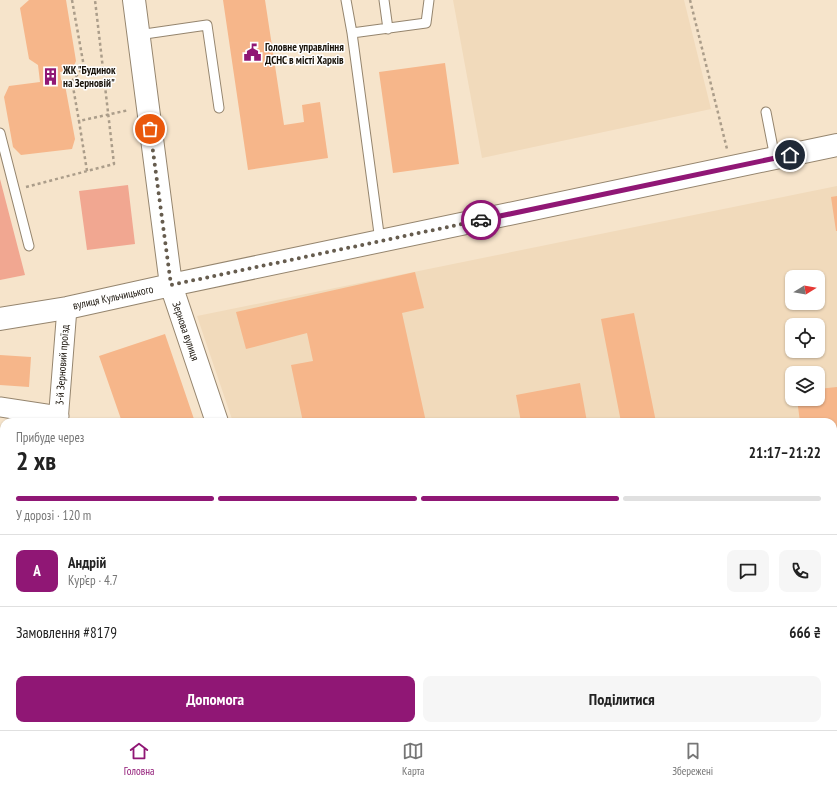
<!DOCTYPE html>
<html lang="uk">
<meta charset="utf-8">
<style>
:root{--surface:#fff;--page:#f6f6f6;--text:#222;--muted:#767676;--line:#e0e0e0;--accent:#901775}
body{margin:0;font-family:"PT Sans Narrow",sans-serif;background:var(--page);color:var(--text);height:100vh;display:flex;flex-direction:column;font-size:15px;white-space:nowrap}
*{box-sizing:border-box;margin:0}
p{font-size:13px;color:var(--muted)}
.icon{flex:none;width:22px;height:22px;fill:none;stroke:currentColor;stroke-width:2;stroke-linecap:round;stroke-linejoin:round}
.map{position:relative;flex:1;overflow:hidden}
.details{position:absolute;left:0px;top:418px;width:837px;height:312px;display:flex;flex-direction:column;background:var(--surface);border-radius:12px 12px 0 0;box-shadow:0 1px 3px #0004}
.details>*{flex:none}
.needle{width:26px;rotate:79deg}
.tools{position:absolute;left:785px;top:270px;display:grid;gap:8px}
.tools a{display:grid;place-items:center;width:40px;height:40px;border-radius:8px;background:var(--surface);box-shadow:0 1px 3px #0004;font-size:20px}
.pin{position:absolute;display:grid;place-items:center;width:34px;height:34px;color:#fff;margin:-17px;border:2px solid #fff;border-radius:50%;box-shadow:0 1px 4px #0007}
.courier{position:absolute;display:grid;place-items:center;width:40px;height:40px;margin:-20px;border:3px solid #901775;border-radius:50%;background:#fff;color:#222;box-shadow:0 1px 5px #0007}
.headline em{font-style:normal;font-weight:800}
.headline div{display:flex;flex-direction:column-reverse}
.headline{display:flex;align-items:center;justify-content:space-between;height:68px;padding:0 16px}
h1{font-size:26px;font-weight:800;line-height:30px}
.bar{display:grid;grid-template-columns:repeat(4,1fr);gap:6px 4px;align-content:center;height:48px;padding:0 16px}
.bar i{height:5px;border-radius:3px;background:var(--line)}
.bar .current{background:var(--accent)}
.bar p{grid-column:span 4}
.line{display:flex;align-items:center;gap:10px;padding:0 16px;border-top:1px solid var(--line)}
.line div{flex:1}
.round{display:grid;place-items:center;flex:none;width:42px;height:42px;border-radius:8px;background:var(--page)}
.action{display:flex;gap:8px;margin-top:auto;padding:8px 16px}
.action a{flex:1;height:46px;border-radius:8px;background:var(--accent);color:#fff;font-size:16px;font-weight:800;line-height:46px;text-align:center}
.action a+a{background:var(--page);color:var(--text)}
.menu{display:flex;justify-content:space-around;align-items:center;height:56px;border-top:1px solid var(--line);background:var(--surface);font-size:11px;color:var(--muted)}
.menu a{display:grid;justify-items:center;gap:2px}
.menu .current{color:var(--accent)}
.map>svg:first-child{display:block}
.built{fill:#f1dabb;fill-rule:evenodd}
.green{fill:#f1a791}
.building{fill:#f6b68a}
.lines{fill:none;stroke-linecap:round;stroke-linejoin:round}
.lane-casing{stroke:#95856e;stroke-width:11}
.street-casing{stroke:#95856e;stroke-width:21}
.secondary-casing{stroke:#95856e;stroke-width:24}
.path{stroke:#ab9d8a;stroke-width:2.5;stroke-dasharray:3 3;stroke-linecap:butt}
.lane{stroke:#fff;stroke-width:9}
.street{stroke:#fff;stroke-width:19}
.secondary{stroke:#fff;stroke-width:22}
.done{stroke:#665c4e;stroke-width:4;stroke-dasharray:0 7.2}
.route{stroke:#901775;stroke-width:5}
.labels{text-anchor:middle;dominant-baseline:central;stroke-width:3;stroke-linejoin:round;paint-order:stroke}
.poi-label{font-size:11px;font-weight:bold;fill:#19130a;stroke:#fff;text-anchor:start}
.street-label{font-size:11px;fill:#19130a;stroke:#fff}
</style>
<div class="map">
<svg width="837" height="730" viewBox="0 0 837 730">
<rect width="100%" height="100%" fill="#f6e4cb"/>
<path class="built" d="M 453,0 L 684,0 L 711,109 L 482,158 Z
M 837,186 L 837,730 L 338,730 L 337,726 L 833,726 L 833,422 L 233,422 L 197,316 ZM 792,277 L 818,277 L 818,303 L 792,303 ZM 792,325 L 818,325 L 818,351 L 792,351 ZM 792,373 L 818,373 L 818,399 L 792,399 Z"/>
<path class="green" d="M 0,179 L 25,275 L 0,280 Z
M 128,185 L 135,244 L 87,250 L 79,191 Z"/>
<path class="building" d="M 29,0 L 66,0 L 76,61 L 72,70 L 60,72 L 61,80 L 65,85 L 75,139 L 72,149 L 21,155 L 13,147 L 4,97 L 9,86 L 40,82 L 38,65 L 29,59 L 20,8 Z
M 223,0 L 265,0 L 284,125 L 304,122 L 302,105 L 320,102 L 328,158 L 248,170 Z
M 445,63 L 459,164 L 393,173 L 379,72 Z
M 837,196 L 837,231 L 836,231 L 831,197 Z
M 415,272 L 424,308 L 402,313 L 426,422 L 303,422 L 291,365 L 313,361 L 307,333 L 246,349 L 236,312 Z
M 634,313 L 656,422 L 621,422 L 601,319 Z
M 165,334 L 195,422 L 122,422 L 99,356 Z
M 0,355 L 31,357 L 29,387 L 0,385 Z
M 580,383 L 587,422 L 521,422 L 516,395 Z
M 837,387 L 837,563 L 833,564 L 833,422 L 800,422 L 797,399 L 818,399 L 818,389 Z
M 2,446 L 4,446 L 4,492 L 0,492 Z
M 0,640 L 2,640 L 2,670 L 0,670 Z
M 61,726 L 93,726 L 93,730 L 61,730 Z
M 126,726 L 154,726 L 154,730 L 126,730 Z"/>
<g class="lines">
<defs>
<path id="lane" d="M 346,0 L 352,33
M 384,0 L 388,29
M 138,35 L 207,25 L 219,108
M 766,112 L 775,158
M 0,133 L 29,246
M 380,241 L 352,33 L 426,23 L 429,0
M 166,726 L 166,730"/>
<path id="street" d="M 0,407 L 59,416
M 58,422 L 67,308
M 0,698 L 4,698
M 19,730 L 19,726"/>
<path id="secondary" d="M 134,0 L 171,285 L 217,422
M 0,319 L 67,308 L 171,285 L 837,145
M 320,726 L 321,730"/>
</defs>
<use href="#lane" class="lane-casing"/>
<use href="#street" class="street-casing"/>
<use href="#secondary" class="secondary-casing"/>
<path class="path" d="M 72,0 L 84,67 L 72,81 L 79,121
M 690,0 L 727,149
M 84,67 L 104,72
M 87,171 L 79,121 L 129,110
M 26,187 L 114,164 L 95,0"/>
<use href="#lane" class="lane"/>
<use href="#street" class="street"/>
<use href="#secondary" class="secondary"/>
</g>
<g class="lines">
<path class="done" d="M 150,129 L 171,285 L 481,220"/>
<path class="route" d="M 481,220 L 790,155"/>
</g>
<defs>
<symbol id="civic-bare" viewBox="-9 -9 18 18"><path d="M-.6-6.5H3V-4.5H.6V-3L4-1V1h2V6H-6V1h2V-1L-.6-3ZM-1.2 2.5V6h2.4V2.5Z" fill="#901775" stroke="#fff" stroke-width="2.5" paint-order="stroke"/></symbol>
<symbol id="building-bare" viewBox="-9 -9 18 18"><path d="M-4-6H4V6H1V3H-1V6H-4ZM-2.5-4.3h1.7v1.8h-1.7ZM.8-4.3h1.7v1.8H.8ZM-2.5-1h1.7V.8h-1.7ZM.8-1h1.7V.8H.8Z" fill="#901775" stroke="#fff" stroke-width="2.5" paint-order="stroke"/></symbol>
</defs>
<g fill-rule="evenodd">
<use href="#civic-bare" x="240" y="40" width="25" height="25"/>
<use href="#building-bare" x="38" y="64" width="25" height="25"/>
</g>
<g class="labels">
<g class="poi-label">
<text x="265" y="47">Головне управління<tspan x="265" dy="13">ДСНС в місті Харків</tspan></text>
<text x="63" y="70">ЖК "Будинок<tspan x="63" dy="13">на Зерновій"</tspan></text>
</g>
<g class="street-label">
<text transform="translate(113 297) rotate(-12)">вулиця Кульчицького</text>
<text transform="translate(186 331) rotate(71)">Зернова вулиця</text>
<text transform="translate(62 365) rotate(-86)">3-й Зерновий проїзд</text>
</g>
</g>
</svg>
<div class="tools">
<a><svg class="needle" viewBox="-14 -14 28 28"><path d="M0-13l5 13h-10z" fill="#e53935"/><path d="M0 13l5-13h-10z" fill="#767676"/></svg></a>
<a><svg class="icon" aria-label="locate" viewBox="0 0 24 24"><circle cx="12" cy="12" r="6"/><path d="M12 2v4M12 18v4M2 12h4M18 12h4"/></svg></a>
<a><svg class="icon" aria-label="layers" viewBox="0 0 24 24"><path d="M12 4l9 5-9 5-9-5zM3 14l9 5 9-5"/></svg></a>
</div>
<div class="pin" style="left:150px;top:129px;background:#ea580c"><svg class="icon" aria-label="bag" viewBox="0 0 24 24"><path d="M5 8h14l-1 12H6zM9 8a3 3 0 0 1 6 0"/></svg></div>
<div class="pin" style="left:790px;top:155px;background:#1f2937"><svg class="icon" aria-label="home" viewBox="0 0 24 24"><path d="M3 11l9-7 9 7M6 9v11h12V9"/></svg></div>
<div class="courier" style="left:481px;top:220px"><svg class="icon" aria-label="car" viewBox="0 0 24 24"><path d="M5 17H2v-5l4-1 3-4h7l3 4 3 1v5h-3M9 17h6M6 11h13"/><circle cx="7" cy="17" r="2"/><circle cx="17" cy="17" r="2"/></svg></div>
<section class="details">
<div class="headline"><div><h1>2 хв</h1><p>Прибуде через</p></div><em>21:17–21:22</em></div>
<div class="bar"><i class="current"></i><i class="current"></i><i class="current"></i><i></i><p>У дорозі · 120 m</p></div>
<div class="line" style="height:72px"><b class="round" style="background:var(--accent);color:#fff">А</b><div><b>Андрій</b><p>Кур’єр · 4.7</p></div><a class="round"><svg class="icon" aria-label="chat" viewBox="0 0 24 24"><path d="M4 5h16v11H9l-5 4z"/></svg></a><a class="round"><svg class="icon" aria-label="phone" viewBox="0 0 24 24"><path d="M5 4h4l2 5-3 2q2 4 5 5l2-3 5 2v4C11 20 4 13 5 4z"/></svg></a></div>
<div class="line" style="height:52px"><div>Замовлення #8179</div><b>666 ₴</b></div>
<div class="action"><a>Допомога</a><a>Поділитися</a></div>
</section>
</div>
<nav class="menu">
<a class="current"><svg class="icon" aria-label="home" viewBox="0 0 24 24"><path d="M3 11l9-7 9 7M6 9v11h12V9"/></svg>Головна</a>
<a><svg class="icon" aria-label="map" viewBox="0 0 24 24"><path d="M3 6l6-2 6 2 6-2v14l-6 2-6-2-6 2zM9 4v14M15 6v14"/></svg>Карта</a>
<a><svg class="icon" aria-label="saved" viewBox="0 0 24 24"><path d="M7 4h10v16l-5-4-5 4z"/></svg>Збережені</a>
</nav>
